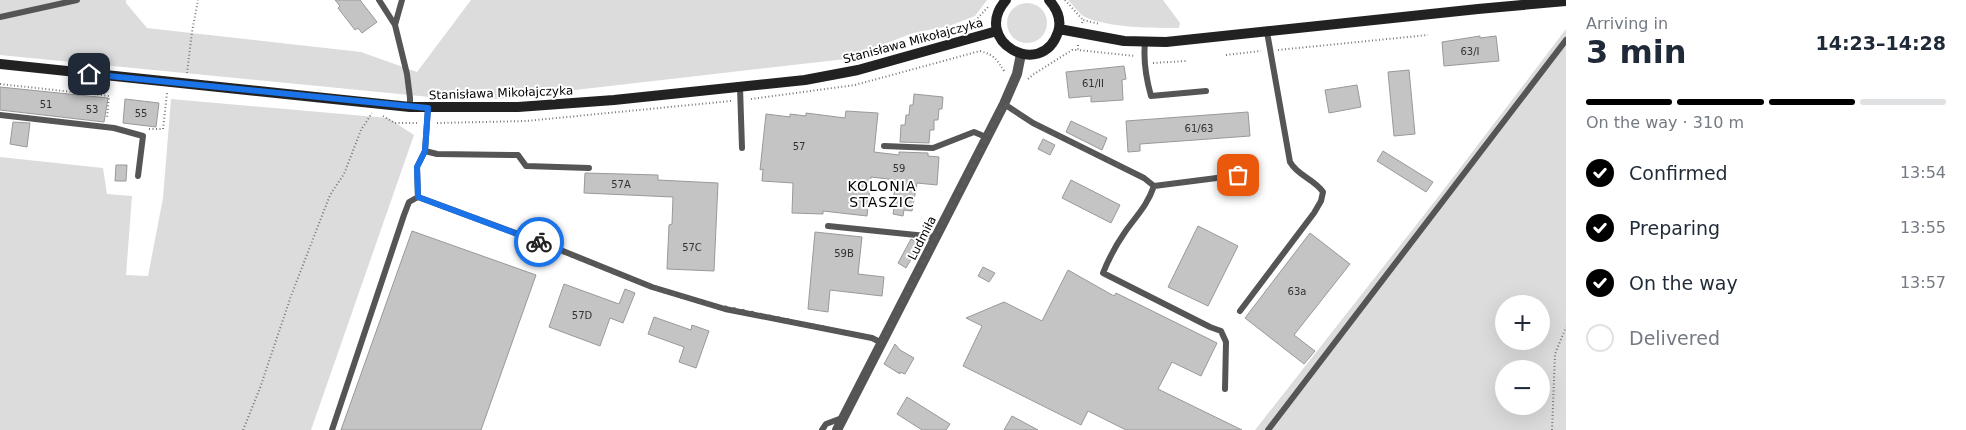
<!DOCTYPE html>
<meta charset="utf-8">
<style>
:root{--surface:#fff;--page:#f6f6f7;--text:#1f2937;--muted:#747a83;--line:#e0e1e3;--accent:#000}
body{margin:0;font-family:"DejaVu Sans",sans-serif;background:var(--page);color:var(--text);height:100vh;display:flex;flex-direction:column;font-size:19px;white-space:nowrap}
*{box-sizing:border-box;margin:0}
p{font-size:16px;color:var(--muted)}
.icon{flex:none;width:28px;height:28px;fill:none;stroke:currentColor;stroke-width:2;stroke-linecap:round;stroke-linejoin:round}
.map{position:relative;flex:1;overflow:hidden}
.details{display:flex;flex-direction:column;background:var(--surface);width:400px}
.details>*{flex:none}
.fabs{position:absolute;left:1495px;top:295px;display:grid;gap:10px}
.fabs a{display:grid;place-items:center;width:55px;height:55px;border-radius:50%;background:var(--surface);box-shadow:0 5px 20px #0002;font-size:25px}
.pin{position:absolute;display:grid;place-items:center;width:42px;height:42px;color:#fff;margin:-21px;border-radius:10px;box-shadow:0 2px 8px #0006}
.courier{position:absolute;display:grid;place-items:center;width:50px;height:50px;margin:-25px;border:4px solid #1a73e8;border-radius:50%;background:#fff;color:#222;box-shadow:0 1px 6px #0007}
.headline em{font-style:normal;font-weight:800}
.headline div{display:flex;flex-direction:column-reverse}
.headline{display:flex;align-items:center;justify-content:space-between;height:85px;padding:0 20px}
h1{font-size:32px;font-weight:800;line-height:38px}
.bar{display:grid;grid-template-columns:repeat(4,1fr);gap:8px 5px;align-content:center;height:60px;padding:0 20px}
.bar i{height:6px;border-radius:4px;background:var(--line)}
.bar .current{background:var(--accent)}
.bar p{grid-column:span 4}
ol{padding:0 20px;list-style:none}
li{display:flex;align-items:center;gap:15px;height:55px}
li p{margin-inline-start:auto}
li .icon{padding:5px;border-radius:50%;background:var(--accent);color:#fff;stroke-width:4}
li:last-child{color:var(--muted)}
li i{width:28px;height:28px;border:2px solid var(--line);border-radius:50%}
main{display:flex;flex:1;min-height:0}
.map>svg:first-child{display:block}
.green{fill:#dcdcdc;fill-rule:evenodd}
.building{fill:#c4c4c4;stroke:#999}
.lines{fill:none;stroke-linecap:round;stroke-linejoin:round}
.path{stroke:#777;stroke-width:2;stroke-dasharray:1 2.5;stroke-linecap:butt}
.lane{stroke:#555;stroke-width:6}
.street{stroke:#555;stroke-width:10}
.secondary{stroke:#222;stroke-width:10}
.done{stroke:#595959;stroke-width:5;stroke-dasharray:0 9}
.route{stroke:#1a73e8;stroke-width:6}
.labels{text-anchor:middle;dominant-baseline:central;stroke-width:4;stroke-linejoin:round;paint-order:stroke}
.number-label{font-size:10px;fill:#313131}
.street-label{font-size:12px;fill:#000;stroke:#fff}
.neighbourhood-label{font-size:14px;letter-spacing:1px;fill:#000;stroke:#fff}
</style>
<main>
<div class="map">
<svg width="1566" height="430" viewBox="0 0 1566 430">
<rect width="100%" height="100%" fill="#fff"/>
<path class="green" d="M 0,0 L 126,0 L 126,3 L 147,28 L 361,52 L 417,72 L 471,0 L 987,0 L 975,16 L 949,26 L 913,33 L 846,59 L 496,99 L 430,97 L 0,55 Z
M 1068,0 L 1163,0 L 1180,23 L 1179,28 C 1153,28 1109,28 1085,17 C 1079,14 1073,5 1068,0 Z
M1007 23a20 20 0 1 1 40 0a20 20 0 1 1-40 0Z
M 1566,29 L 1566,430 L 1255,430 L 1435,201 ZM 1504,304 L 1541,304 L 1541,341 L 1504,341 ZM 1504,369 L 1541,369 L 1541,406 L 1504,406 Z
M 171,99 L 388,118 L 414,135 L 311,430 L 0,430 L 0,157 L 103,168 L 107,194 L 132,196 L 126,275 L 148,276 L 163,198 Z"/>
<path class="building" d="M 335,0 L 360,0 L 377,22 L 362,33 L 358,28 L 355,30 L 338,8 L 340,6 Z
M 1480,36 L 1480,38 L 1496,36 L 1499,61 L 1444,66 L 1442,42 Z
M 1124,66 L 1126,79 L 1122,80 L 1123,100 L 1091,102 L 1091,96 L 1069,98 L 1066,72 Z
M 1409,70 L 1415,134 L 1394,136 L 1388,72 Z
M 1357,85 L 1361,107 L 1329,113 L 1325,90 Z
M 0,87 L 108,98 L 104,122 L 0,110 Z
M 914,94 L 943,97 L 942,109 L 939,109 L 938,120 L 934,120 L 934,130 L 930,130 L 929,143 L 900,142 L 901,125 L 905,125 L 906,115 L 909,115 L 910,105 L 913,105 Z
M 125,99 L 159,103 L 156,127 L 123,123 Z
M 846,111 L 878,113 L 874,152 L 899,155 L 899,152 L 928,153 L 928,156 L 939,157 L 937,185 L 917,183 L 912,211 L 904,210 L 903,216 L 893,214 L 895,202 L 893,201 L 896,180 L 871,177 L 867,216 L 823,211 L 823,214 L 792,213 L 793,183 L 762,181 L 763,169 L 760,170 L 766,114 L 790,117 L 790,114 L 806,116 L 806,113 L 845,118 Z
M 1248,112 L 1250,136 L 1140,144 L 1140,151 L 1128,152 L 1126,121 Z
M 1071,121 L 1107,138 L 1102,150 L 1066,132 Z
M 13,122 L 30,123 L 27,147 L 10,144 Z
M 1043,139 L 1055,145 L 1050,155 L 1038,149 Z
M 1383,151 L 1433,182 L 1426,192 L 1377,161 Z
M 116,165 L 127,165 L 126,181 L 115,181 Z
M 585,173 L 658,175 L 658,180 L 718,183 L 714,271 L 667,269 L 669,225 L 672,224 L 673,197 L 584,193 Z
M 1071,180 L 1120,205 L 1111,223 L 1062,198 Z
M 1198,226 L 1238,246 L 1208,306 L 1168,287 Z
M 412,231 L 536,275 L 481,430 L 341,430 Z
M 815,232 L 862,237 L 858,274 L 884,277 L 882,296 L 830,290 L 828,312 L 808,309 Z
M 1310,233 L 1350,264 L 1294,335 L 1315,351 L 1304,364 L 1245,318 Z
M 911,239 L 920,244 L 906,268 L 898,263 Z
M 983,267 L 995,273 L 989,282 L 978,276 Z
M 1068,270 L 1114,296 L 1116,293 L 1217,343 L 1201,376 L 1172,362 L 1158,389 L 1242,430 L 1126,430 L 1088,411 L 1081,425 L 963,366 L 982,326 L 966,318 L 1004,302 L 1042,321 Z
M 564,284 L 619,304 L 625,289 L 635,293 L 623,323 L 610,318 L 600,346 L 549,327 Z
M 654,317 L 691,330 L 692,325 L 709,331 L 696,368 L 679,362 L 684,347 L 648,334 Z
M 895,344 L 900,350 L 914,358 L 905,374 L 900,372 L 900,374 L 884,364 Z
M 907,397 L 950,424 L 946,430 L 922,430 L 897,414 Z
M 1012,416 L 1038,430 L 1004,430 Z"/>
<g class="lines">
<path class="path" d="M 1065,0 L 1083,20
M 1082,23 L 1083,20 L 1100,24
M 925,35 L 974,22 L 989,6
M 1078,45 L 1078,50 L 1135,56
M 1278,50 L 1428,35
M 1226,55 L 1261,51
M 860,57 L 874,52
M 1153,63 L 1186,61
M 187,73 L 192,32 L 198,0
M 1028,79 L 1034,74 L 1072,50 L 1078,50
M 0,84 L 109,96 L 107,118
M 751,99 L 855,85 L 980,51 C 997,56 996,60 1005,72
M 383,116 L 395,123 L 417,123
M 437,123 L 526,121 L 731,101
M 149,129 L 163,129 L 167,93
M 243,430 L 260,388 L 291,296 L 330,195 L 344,174 L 361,130 L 372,113
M 1552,430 L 1555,354 L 1566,327"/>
<path class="lane" d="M 379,0 L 395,25 L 407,74 L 410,98 L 410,107
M 0,17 L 77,0
M 395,25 L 402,0
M 1145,43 C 1143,62 1146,78 1151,96 L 1206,91
M 740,87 L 742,148
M 1004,104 L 1033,123 L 1144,178 L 1154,186 C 1147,206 1137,215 1125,232 C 1116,245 1109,258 1103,273 L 1210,327 L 1221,331 L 1226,342 L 1225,389
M 428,108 L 425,151 L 417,167 L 418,197 L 548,245 L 652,287 L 725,309 L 872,338 L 882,343
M 0,115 L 114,128 L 143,136 L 138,176
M 884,146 L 933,148 L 974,132 L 986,137
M 425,151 L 437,154 L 518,155 L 526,166 L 589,168
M 1154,186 L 1256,173
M 828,226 L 936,237
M 1240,311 L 1314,213 L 1321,201 L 1323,192 C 1314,179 1298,176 1290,162 L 1267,32
M 332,430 L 404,215 L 409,202 L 418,197
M 822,430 L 826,424 L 842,418
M 1268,430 L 1566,40"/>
<path class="street" d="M 837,430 L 1004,104 L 1017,74 L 1021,54"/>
<path class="secondary" d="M 1006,0 C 970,41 1042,81 1058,32 C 1062,20 1057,9 1049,0
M 1059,29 L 1124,41 L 1166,42 L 1478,9 L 1566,1
M 0,64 L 410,107 L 518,107 L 614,100 L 805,80 L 858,70 L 997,31"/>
</g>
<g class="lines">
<path class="done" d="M 539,242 L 652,287 L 711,305 L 872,338 L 882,343 L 1004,104 L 1033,123 L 1144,178 L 1154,186 L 1238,175"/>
<path class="route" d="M 89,74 L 428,108 L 425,151 L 417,167 L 418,197 L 539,242"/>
</g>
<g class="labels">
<g class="number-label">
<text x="1470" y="51">63/I</text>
<text x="1093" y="83">61/II</text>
<text x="46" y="104">51</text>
<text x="92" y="109">53</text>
<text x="141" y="113">55</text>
<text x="1199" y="128">61/63</text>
<text x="799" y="146">57</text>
<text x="899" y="168">59</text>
<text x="621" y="184">57A</text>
<text x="692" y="247">57C</text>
<text x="844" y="253">59B</text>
<text x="1297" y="291">63a</text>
<text x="582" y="315">57D</text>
</g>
<g class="street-label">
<text transform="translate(913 41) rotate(-15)">Stanisława Mikołajczyka</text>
<text transform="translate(501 93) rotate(-2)">Stanisława Mikołajczyka</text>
<text transform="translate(922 238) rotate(-63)">Ludmiła</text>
</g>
<g class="neighbourhood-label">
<text x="882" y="186">KOLONIA<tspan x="882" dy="16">STASZIC</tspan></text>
</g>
</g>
</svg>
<div class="fabs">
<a>+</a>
<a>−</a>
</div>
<div class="pin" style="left:1238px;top:175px;background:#ea580c"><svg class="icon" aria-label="bag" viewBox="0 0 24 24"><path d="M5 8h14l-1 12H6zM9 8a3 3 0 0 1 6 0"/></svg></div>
<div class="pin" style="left:89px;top:74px;background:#1f2937"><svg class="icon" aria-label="home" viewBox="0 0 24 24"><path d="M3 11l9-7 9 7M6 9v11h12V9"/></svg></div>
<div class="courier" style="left:539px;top:242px"><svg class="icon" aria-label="bike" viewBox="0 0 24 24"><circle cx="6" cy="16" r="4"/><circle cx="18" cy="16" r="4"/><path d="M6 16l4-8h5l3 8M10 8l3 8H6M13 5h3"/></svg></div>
</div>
<section class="details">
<div class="headline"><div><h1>3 min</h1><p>Arriving in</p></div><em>14:23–14:28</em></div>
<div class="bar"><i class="current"></i><i class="current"></i><i class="current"></i><i></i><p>On the way · 310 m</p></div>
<ol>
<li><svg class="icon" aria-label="check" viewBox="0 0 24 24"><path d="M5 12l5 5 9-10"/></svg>Confirmed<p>13:54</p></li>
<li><svg class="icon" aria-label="check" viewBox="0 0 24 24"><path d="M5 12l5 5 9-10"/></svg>Preparing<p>13:55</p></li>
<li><svg class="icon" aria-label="check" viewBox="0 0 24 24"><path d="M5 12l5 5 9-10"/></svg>On the way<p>13:57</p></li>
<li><i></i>Delivered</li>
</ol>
</section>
</main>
